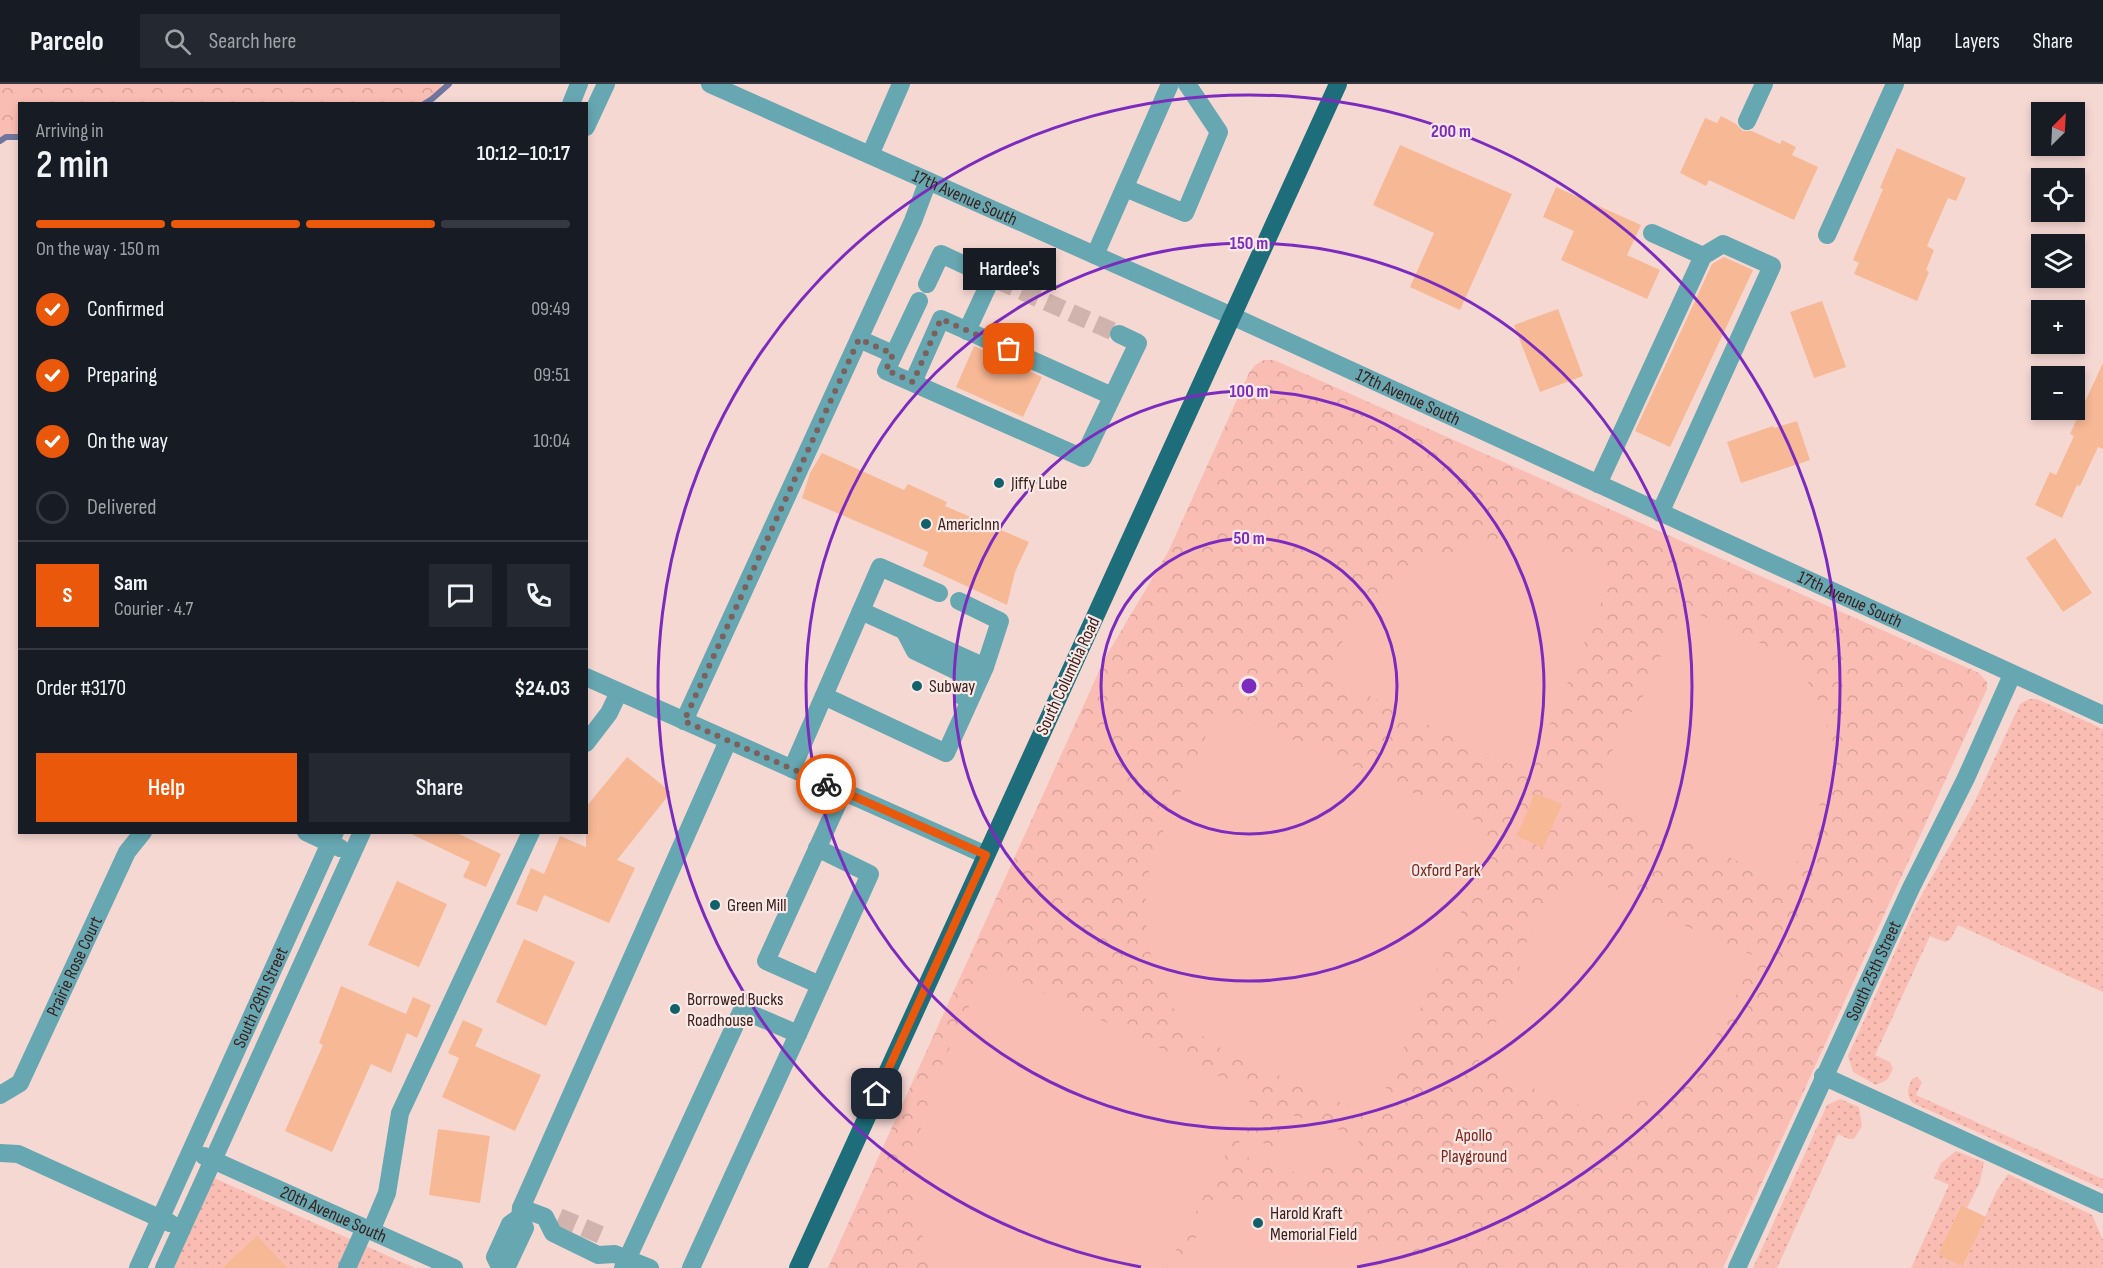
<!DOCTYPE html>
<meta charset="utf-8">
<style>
:root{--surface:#171b24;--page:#242831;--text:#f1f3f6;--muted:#9ea1a6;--line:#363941;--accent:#ea580c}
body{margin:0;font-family:"Sofia Sans Condensed",sans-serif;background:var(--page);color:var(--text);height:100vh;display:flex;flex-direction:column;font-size:22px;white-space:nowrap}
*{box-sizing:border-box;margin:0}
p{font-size:20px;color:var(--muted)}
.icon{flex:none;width:33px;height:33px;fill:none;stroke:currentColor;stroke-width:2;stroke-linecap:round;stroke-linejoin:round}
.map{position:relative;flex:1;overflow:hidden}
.details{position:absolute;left:18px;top:18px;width:570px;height:732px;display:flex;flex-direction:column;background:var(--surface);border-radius:0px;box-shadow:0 3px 9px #0003}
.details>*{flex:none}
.needle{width:39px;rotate:24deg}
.buttons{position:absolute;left:2031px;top:18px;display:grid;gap:12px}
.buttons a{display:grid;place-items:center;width:54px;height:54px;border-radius:0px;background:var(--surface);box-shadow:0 3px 9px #0003;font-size:30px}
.pin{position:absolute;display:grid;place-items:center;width:51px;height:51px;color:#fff;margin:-26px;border-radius:12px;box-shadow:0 3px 9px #0006}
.courier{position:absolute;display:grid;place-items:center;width:60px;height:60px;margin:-30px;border:4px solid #ea580c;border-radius:50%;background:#fff;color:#222;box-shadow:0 2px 8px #0007}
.bubble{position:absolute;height:42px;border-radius:0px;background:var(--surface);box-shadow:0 3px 9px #0003;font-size:20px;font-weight:600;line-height:42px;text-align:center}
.summary em{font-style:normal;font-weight:600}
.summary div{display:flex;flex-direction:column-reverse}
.summary{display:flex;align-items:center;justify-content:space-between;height:102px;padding:0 18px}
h1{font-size:39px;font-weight:600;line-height:45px}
.bar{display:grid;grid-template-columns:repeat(4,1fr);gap:9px 6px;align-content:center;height:72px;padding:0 18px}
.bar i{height:8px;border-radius:4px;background:var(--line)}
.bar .selected{background:var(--accent)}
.bar p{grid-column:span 4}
.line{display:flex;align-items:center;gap:15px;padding:0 18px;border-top:2px solid var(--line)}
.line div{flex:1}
.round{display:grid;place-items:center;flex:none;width:63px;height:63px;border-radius:0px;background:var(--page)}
ol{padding:0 18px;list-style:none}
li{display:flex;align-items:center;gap:18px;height:66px}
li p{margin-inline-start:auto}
li .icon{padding:6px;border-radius:50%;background:var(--accent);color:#fff;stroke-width:4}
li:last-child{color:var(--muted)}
li i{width:33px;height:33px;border:3px solid var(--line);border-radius:50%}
.cta{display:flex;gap:12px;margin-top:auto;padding:12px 18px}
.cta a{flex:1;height:69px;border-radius:0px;background:var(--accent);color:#fff;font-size:24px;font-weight:600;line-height:69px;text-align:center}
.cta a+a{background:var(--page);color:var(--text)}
header{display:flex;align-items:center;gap:36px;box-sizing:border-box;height:84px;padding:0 30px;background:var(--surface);border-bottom:2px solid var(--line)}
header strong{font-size:28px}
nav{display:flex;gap:33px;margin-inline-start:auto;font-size:21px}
.search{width:420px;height:54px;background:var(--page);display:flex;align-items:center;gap:15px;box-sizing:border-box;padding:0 21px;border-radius:0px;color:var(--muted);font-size:22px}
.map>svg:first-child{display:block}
.grass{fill:url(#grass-dots)}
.forest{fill:url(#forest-crowns)}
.pitch{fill:#fabdb3}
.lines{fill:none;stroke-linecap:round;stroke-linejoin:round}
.stream{stroke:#6f759d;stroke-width:6}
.building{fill:#f7b896}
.minor-tunnel{stroke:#d1b3ae;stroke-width:18;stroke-dasharray:18 9;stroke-linecap:butt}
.minor{stroke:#67a7b2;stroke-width:18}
.major{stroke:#1d6e7a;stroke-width:18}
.done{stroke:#7c605c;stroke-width:6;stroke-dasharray:0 10.8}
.route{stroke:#ea580c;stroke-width:8}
.ring{fill:none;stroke:#7b2cbf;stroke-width:3}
.poi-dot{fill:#13606b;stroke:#f9e9e6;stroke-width:2}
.labels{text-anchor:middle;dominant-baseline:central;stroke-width:4.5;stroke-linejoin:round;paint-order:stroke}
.street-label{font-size:18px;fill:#3b201c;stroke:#f9e9e6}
.poi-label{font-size:18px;fill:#3b201c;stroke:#f9e9e6;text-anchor:start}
.park-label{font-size:18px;fill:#7b261d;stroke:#f9e9e6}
.centre{fill:#7b2cbf;stroke:#f9e9e6;stroke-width:3}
.ring-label{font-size:18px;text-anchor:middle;font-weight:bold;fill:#7b2cbf;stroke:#f9e9e6;stroke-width:4.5;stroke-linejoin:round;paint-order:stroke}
</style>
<header>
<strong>Parcelo</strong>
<div class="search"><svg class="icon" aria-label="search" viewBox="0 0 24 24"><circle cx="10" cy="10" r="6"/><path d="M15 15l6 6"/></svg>Search here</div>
<nav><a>Map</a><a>Layers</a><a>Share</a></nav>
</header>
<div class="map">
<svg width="2103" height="1184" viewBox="0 0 2103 1184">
<defs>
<pattern id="grass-dots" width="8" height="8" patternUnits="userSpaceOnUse" patternTransform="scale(1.5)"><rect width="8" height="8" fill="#fabdb3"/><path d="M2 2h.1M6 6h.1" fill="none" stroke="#d7a299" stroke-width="1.8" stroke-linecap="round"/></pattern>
<pattern id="forest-crowns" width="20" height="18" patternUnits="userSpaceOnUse" patternTransform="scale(1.5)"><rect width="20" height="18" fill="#fabdb3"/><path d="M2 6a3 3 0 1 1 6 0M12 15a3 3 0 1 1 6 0" fill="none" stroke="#d7a299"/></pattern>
</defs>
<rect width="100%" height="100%" fill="#f6d8d3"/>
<path class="grass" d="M 2029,615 L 2037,615 L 2103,645 L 2103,908 L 1958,841 L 1950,856 L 1945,858 L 1930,852 L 1875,971 L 1890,978 L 1893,985 L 1887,996 L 1876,1001 L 1853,988 L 1848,972 L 1917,819 L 1973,721 L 2020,620 Z
M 1917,993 L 1922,998 L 1916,1011 L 2103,1095 L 2103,1105 L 1913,1019 C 1905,1011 1908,1004 1912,995 Z
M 1840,1015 L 1859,1023 L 1862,1042 L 1854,1055 L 1849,1055 L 1838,1050 L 1777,1184 L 1753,1184 L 1827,1021 Z
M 1956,1067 L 1984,1078 L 1980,1098 L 1967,1124 L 1960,1122 L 1939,1170 L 1964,1181 L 1996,1108 L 2008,1090 L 2092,1131 L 2103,1156 L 2103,1184 L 1911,1184 L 1949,1101 L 1934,1094 L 1941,1079 Z
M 214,1094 L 415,1184 L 288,1184 L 257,1151 L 222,1184 L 173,1184 Z"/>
<path class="forest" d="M 0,0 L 443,0 L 432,15 L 415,20 L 20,20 L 19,54 L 6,53 L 0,58 Z
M 1264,276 L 1274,276 L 1979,589 L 1987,598 L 1987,605 L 1723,1184 L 828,1184 L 1105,574 L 1168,468 L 1249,289 L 1255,281 Z"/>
<path class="pitch" d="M 1518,459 C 1555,465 1579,472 1613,490 L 1538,669 L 1509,680 L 1330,593 C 1334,582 1337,569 1342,559 C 1371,505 1421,472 1481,461 C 1492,458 1505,459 1518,459 Z
M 1682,523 L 1741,549 L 1797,579 L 1822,623 L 1835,675 L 1816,732 L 1787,800 L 1709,764 L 1673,753 L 1620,728 L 1603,687 L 1626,636 L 1643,612 Z
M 1219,623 L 1481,739 L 1488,766 L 1374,1033 L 1228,969 L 1180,937 L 1156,889 L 1147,856 L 1145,819 L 1151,774 Z
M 1590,796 L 1643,818 L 1676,838 L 1755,872 L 1723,939 L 1693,991 L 1646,1016 L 1596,1027 L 1537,1006 L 1478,979 L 1518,890 L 1525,862 L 1547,810 Z
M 988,882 L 1243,1004 L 1251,1021 L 1167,1184 L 939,1184 C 927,1171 921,1151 918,1134 C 916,1121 913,1106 914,1093 C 916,1021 959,946 988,882 Z
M 1289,1030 L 1360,1053 L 1348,1087 L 1310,1075 L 1305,1092 L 1235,1069 L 1242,1052 L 1277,1064 Z
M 1216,1110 L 1412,1168 L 1449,1184 L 1182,1184 Z"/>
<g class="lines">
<path class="stream" d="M 424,20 L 432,15 L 449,0
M 0,57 L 6,53 L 20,53"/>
</g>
<path class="building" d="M 1721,32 L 1736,40 L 1743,47 L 1752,47 L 1780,60 L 1782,56 L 1796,63 L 1792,71 L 1818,83 L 1794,136 L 1709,96 L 1706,102 L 1680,89 L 1705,34 L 1717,39 Z
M 1400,61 L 1512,110 L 1460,226 L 1410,203 L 1434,149 L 1373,121 Z
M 1897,64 L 1966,94 L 1956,117 L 1948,114 L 1927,162 L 1934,166 L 1926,186 L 1929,188 L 1917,217 L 1854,190 L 1859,179 L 1853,176 L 1883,105 L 1880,104 Z
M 1556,103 L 1641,141 L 1627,171 L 1660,186 L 1647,215 L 1561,176 L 1574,147 L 1543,133 Z
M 1724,173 L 1753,186 L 1670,363 L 1635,347 L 1712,180 Z
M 1822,217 L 1846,283 L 1814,294 L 1790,228 Z
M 1558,225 L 1583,292 L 1540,308 L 1514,241 Z
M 974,262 L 1042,293 L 1023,333 L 956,303 Z
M 2103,279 L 2103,365 L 2098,363 L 2080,402 L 2077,401 L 2062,434 L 2035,421 L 2050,388 L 2056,391 L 2074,352 L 2070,350 Z
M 1797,337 L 1810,376 L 1741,399 L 1727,358 L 1773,342 L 1774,344 Z
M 822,369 L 904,406 L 908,400 L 947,418 L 945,422 L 1029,458 L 1015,488 L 1007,521 L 923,482 L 928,468 L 802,414 L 810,389 Z
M 2055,454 L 2092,509 L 2063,528 L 2026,474 Z
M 627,673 L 671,708 L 617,776 L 635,784 L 609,839 L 544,811 L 537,828 L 516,820 L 531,784 L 544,790 L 560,752 L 586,763 L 586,723 Z
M 1535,709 L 1562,720 L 1543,764 L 1517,752 Z
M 407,748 L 455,748 L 501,770 L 486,803 L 463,793 L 470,778 Z
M 397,797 L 447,820 L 419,883 L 368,861 Z
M 524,855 L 575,878 L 546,942 L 496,918 Z
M 341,902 L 406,930 L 413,913 L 431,921 L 417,954 L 407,949 L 391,989 L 371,980 L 332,1068 L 285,1047 L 323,961 L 319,959 Z
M 463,936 L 483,945 L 475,962 L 541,991 L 515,1047 L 442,1013 L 459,974 L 448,969 Z
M 438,1045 L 490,1052 L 480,1119 L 429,1111 Z
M 1961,1121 L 1986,1133 L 1963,1182 L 1938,1171 Z
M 257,1151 L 288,1184 L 222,1184 Z"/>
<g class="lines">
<path class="minor-tunnel" d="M 997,196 L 1119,250
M 559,1133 L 608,1154"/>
<g class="minor">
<path id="s1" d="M 710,0 L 1232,232 L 2103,631"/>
<path d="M 571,20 L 579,0"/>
<path d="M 1747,37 L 1764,0"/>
<path d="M 586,43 L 606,0"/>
<path d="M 870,71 L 901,0"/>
<path d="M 1125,104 L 1185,129 L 1219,48 L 1187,0"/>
<path d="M 1652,149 L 1703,172"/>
<path d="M 1827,151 L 1895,0"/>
<path d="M 1095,171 L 1170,0"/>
<path d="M 927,200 L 941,170 L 997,196"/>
<path d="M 919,217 L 886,287 L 1083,374 L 1138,259 L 1119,250"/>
<path d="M 967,247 L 992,193"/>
<path d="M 859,255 L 893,270"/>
<path d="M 913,298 L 941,235 L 1112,312"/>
<path d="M 1598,400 L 1703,172 L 1723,160 L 1772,182 L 1660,429"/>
<path d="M 959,517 L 1000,537 L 985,583"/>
<path d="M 904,546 L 915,567 L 969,593 L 962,612"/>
<path d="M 586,593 L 986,771"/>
<path d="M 824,612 L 946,669 L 985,583 L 861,527"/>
<path d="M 684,637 L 913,137 L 928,97"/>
<path d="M 586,659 L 609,629 L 619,608"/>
<path d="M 792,685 L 880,483 L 939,509"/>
<path d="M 306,748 L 340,764"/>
<path d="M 820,901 L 766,877 L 843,708"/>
<path d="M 798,950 L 870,790 L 817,764"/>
<path d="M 1823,992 L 2103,1120"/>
<path id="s2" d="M 0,1011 L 20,999 L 127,768 L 143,748"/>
<path d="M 0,1069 L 18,1070 L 170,1139"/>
<path id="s3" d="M 204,1072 L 454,1184"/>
<path d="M 521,1124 L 545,1133 L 553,1149 L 598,1171 L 615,1170 L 650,1184"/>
<path d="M 371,1147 L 387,1109 L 400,1029 L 531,748"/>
<path d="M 500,1183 L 495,1173 L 510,1140 L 520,1133"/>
<path id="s4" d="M 138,1184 L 335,748"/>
<path d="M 164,1184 L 362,748"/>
<path d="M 347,1184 L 365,1144"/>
<path d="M 500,1184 L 509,1178 L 525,1144 L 520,1133 L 521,1124 L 728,657"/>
<path d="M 623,1184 L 742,926 L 798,950 L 691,1184"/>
<path id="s5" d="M 1737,1184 L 1911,804 L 1966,694 L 2012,591"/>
</g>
<path class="major" d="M 798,1184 L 1338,0"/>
</g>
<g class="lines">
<path class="done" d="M 826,700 L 684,637 L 859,255 L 893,270 L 886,286 L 913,298 L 941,235 L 1009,265"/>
<path class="route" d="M 826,700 L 986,771 L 877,1010"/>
</g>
<g class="ring">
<circle cx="1249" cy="602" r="148"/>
<circle cx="1249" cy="602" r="295"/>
<circle cx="1249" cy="602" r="443"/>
<path d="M1141 1183A591 591 0 1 1 1357 1183"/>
</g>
<g class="poi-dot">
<circle cx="999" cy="399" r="6"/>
<circle cx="926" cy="440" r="6"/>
<circle cx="917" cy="602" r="6"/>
<circle cx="715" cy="821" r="6"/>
<circle cx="675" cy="925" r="6"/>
<circle cx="1258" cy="1139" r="6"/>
</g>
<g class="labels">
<g class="street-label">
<text stroke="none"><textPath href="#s1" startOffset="279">17th Avenue South</textPath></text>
<text stroke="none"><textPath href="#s1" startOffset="765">17th Avenue South</textPath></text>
<text stroke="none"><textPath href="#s1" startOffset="1251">17th Avenue South</textPath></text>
<text transform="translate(1068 592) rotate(-65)">South Columbia Road</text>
<text stroke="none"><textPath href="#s2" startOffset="152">Prairie Rose Court</textPath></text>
<text stroke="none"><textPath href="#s5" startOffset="327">South 25th Street</textPath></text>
<text stroke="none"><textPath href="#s4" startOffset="297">South 29th Street</textPath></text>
<text stroke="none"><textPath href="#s3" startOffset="142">20th Avenue South</textPath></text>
</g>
<g class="poi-label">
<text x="1011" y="399">Jiffy Lube</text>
<text x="938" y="440">AmericInn</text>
<text x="929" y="602">Subway</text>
<text x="727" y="821">Green Mill</text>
<text x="687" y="915">Borrowed Bucks<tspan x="687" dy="21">Roadhouse</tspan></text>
<text x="1270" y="1129">Harold Kraft<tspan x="1270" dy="21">Memorial Field</tspan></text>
</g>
<g class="park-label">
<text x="1446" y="786">Oxford Park</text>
<text x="1474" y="1051">Apollo<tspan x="1474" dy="21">Playground</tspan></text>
</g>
</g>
<circle cx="1249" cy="602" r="9" class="centre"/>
<g class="ring-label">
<text x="1451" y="53">200 m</text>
<text x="1249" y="165">150 m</text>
<text x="1249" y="313">100 m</text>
<text x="1249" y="460">50 m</text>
</g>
</svg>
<div class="buttons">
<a><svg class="needle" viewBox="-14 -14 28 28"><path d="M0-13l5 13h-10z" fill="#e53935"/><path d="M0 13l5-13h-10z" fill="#9ea1a6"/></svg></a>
<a><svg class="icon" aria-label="locate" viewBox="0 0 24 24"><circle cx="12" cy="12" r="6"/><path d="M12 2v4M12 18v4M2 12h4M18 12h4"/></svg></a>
<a><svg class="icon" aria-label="layers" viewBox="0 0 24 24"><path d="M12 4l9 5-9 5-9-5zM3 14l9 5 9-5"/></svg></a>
<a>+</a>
<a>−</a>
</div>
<div class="pin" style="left:1009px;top:265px;background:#ea580c"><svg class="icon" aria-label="bag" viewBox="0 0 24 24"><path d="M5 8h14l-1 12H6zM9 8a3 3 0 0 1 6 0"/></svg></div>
<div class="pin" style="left:877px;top:1010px;background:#1f2937"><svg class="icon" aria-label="home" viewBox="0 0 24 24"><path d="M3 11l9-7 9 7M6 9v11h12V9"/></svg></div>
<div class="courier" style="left:826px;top:700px"><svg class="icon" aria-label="bike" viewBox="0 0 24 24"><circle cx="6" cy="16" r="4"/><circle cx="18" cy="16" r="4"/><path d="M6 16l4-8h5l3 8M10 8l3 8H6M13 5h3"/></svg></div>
<div class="bubble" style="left:963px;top:164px;width:93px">Hardee's</div>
<section class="details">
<div class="summary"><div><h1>2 min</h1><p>Arriving in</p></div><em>10:12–10:17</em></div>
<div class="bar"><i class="selected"></i><i class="selected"></i><i class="selected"></i><i></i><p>On the way · 150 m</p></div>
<ol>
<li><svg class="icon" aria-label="check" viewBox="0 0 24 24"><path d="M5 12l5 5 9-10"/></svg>Confirmed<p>09:49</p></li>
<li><svg class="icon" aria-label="check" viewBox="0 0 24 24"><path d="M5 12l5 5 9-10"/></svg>Preparing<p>09:51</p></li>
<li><svg class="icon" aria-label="check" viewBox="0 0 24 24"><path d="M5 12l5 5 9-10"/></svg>On the way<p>10:04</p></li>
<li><i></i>Delivered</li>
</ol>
<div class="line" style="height:108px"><b class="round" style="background:var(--accent);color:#fff">S</b><div><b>Sam</b><p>Courier · 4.7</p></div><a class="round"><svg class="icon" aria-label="chat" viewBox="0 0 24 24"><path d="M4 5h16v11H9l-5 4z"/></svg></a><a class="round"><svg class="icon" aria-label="phone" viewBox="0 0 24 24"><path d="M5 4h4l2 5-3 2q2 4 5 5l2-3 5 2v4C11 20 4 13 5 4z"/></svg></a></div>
<div class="line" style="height:78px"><div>Order #3170</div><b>$24.03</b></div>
<div class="cta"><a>Help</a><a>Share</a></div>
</section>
</div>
